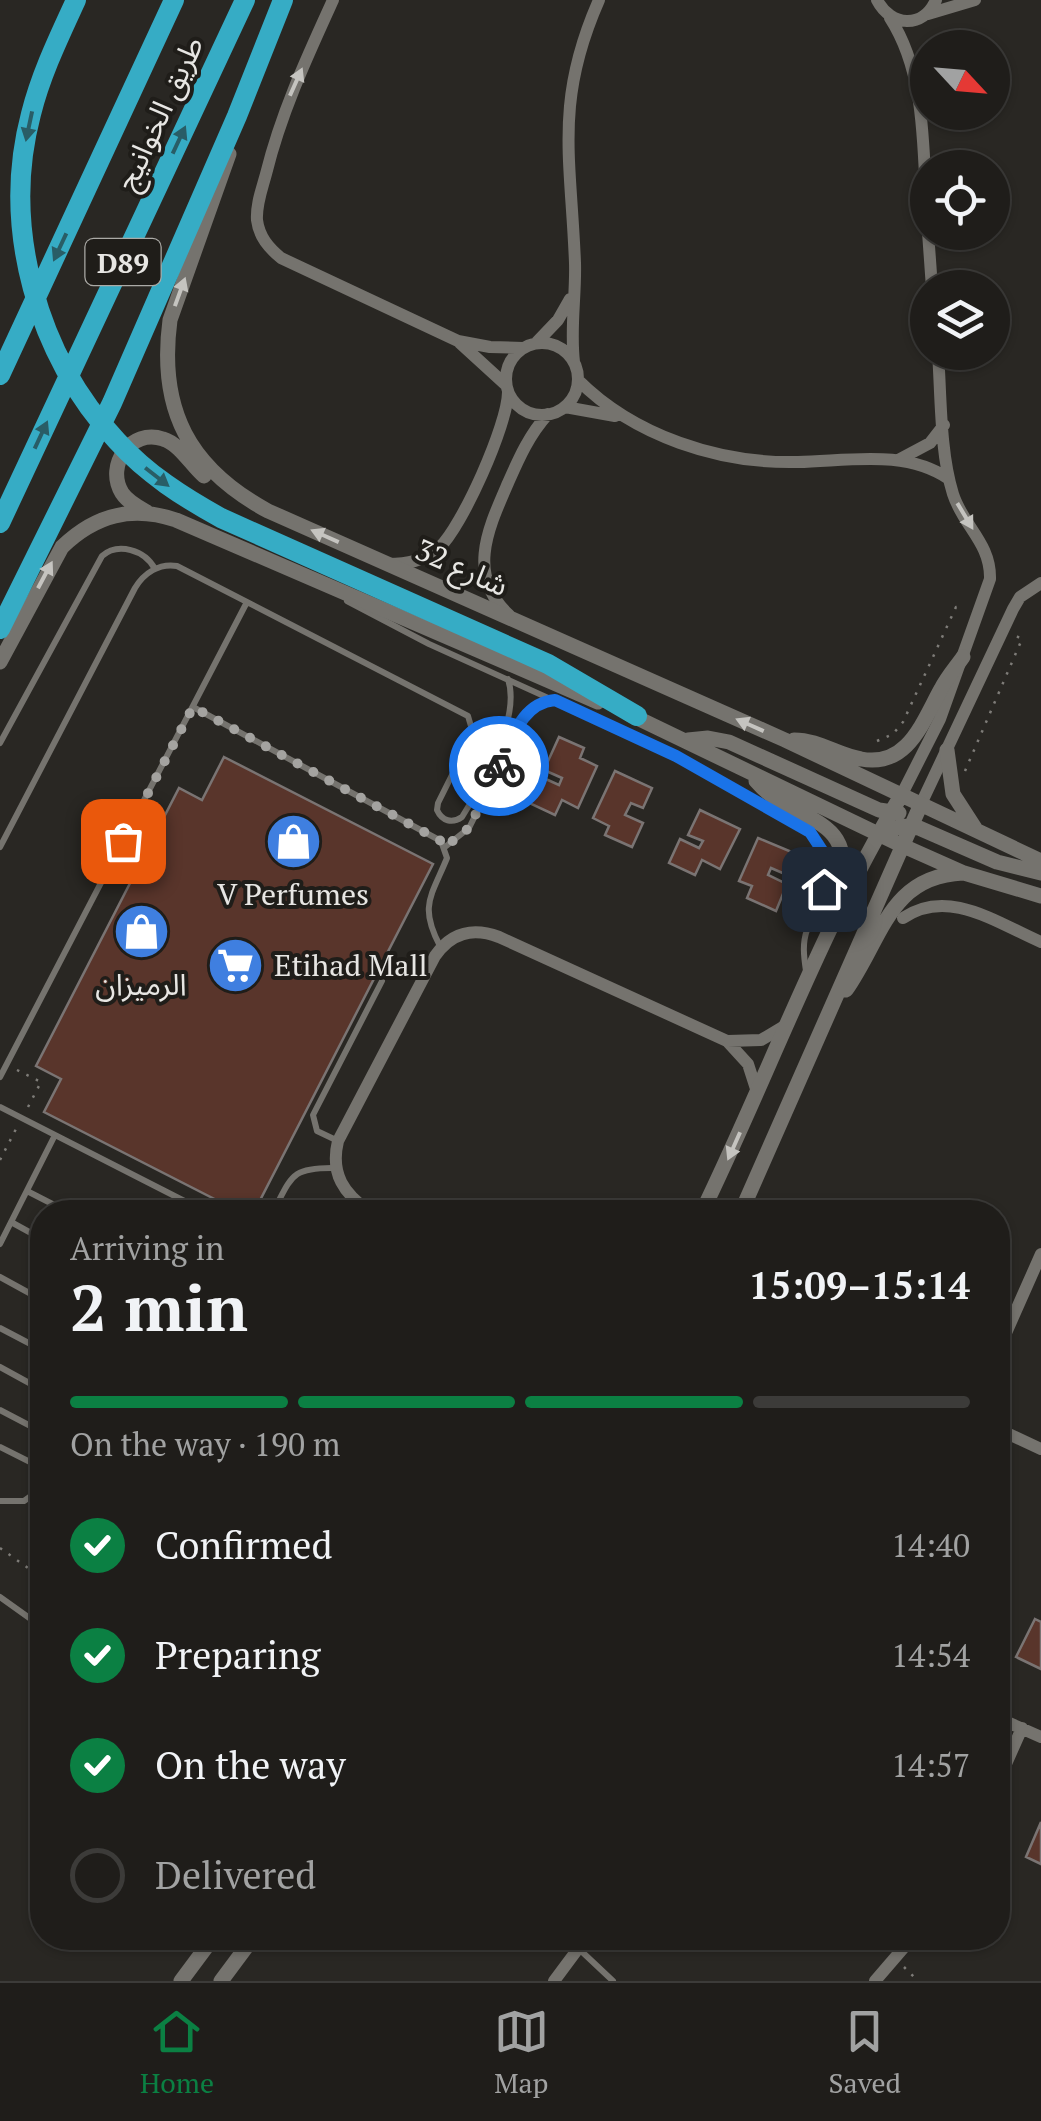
<!DOCTYPE html>
<meta charset="utf-8">
<style>
:root{--surface:#1f1d1a;--page:#2c2a27;--text:#f1f3f6;--muted:#a1a2a2;--line:#3c3b39;--accent:#0b8043}
body{margin:0;font-family:"PT Serif","Noto Sans Arabic",serif;background:var(--page);color:var(--text);height:100vh;display:flex;flex-direction:column;font-size:38px;white-space:nowrap}
*{box-sizing:border-box;margin:0}
p{font-size:32px;color:var(--muted)}
.icon{flex:none;width:55px;height:55px;fill:none;stroke:currentColor;stroke-width:2;stroke-linecap:round;stroke-linejoin:round}
.map{position:relative;flex:1;overflow:hidden}
.side{position:absolute;left:30px;top:1200px;width:980px;height:750px;display:flex;flex-direction:column;background:var(--surface);border-radius:40px;box-shadow:0 2px 8px #0004,0 0 0 2px var(--line)}
.side>*{flex:none}
.needle{width:65px;rotate:116deg}
.controls{position:absolute;left:910px;top:30px;display:grid;gap:20px}
.controls a{display:grid;place-items:center;width:100px;height:100px;border-radius:50%;background:var(--surface);box-shadow:0 2px 8px #0004,0 0 0 2px var(--line);font-size:50px}
.pin{position:absolute;display:grid;place-items:center;width:85px;height:85px;color:#fff;margin:-42px;border-radius:20px;box-shadow:0 5px 15px #0006}
.courier{position:absolute;display:grid;place-items:center;width:100px;height:100px;margin:-50px;border:8px solid #1a73e8;border-radius:50%;background:#fff;color:#222;box-shadow:0 2px 12px #0007}
.overview em{font-style:normal;font-weight:700}
.overview div{display:flex;flex-direction:column-reverse}
.overview{display:flex;align-items:center;justify-content:space-between;height:170px;padding:0 40px}
h1{font-size:65px;font-weight:700;line-height:75px}
.bar{display:grid;grid-template-columns:repeat(4,1fr);gap:15px 10px;align-content:center;height:120px;padding:0 40px}
.bar i{height:12px;border-radius:8px;background:var(--line)}
.bar .current{background:var(--accent)}
.bar p{grid-column:span 4}
ol{padding:0 40px;list-style:none}
li{display:flex;align-items:center;gap:30px;height:110px}
li p{margin-inline-start:auto}
li .icon{padding:10px;border-radius:50%;background:var(--accent);color:#fff;stroke-width:4}
li:last-child{color:var(--muted)}
li i{width:55px;height:55px;border:5px solid var(--line);border-radius:50%}
.dock{display:flex;justify-content:space-around;align-items:center;height:140px;border-top:2px solid var(--line);background:var(--surface);font-size:28px;color:var(--muted)}
.dock a{display:grid;justify-items:center;gap:5px}
.dock .current{color:var(--accent)}
.map>svg:first-child{display:block}
.building{fill:#59352b;stroke:#7a7473;stroke-width:2.5}
.lines{fill:none;stroke-linecap:round;stroke-linejoin:round}
.path{stroke:#7e7c78;stroke-width:2.5;stroke-dasharray:2.5 8;stroke-linecap:butt}
.service{stroke:#75736e;stroke-width:6}
.minor{stroke:#75736e;stroke-width:12}
.tertiary{stroke:#75736e;stroke-width:15}
.trunk{stroke:#36acc5;stroke-width:20}
.oneway{fill:#c5c4c0}
.oneway2{fill:#295d66}
.done{stroke:#a4a3a0;stroke-width:10;stroke-dasharray:0 18}
.route{stroke:#1a73e8;stroke-width:12}
.labels{text-anchor:middle;dominant-baseline:central;stroke-width:8;stroke-linejoin:round;paint-order:stroke}
.shield{fill:#1f1d19;stroke:#abaaa6;stroke-width:2.5}
.shield-label{font-size:28px;font-weight:bold;fill:#e7e6e3}
.street-label{font-size:30px;fill:#e7e6e3;stroke:#1f1d19}
.poi-label{font-size:30px;fill:#e7e6e3;stroke:#1f1d19}
</style>
<div class="map">
<svg width="1041" height="1981" viewBox="0 0 1041 1981">
<rect width="100%" height="100%" fill="#292723"/>
<path class="building" d="M 559,737 L 584,748 L 580,758 L 597,766 L 578,808 L 562,800 L 555,815 L 527,802 L 539,776 L 559,785 L 562,778 L 544,770 Z
M 224,757 L 433,864 L 254,1212 L 240,1212 L 44,1112 L 61,1079 L 36,1066 L 179,788 L 202,800 Z
M 615,771 L 652,788 L 643,808 L 631,803 L 625,815 L 643,823 L 632,847 L 605,835 L 609,826 L 593,818 Z
M 700,810 L 740,829 L 720,869 L 702,860 L 695,875 L 669,863 L 680,839 L 699,848 L 703,841 L 688,835 Z
M 758,838 L 794,853 L 785,874 L 771,868 L 768,875 L 787,884 L 776,911 L 747,898 L 752,886 L 739,881 Z
M 1035,1619 L 1041,1622 L 1041,1669 L 1016,1657 Z
M 1041,1822 L 1041,1864 L 1026,1857 Z"/>
<g class="lines">
<path class="path" d="M 877,741 L 893,734 L 903,722 L 956,607 L 962,610
M 965,771 L 1022,639 L 1014,635
M 17,1070 L 41,1082 L 27,1109
M 0,1160 L 16,1129
M 0,1548 L 42,1578
M 904,1967 L 918,1981"/>
<path class="service" d="M 347,601 L 429,644 L 676,756 L 810,832 C 846,868 818,892 807,930 C 802,944 804,957 806,971
M 193,707 L 441,841 L 447,858 C 431,897 419,906 440,946
M 0,743 L 102,556 C 118,542 145,550 155,569
M 0,847 L 135,588 C 144,573 159,563 177,566 L 468,716 L 473,733 L 438,803 L 437,810 C 442,821 452,824 462,817 C 484,782 521,718 508,679
M 445,847 L 469,828 L 526,714 L 539,703 L 552,700
M 0,1077 L 247,602
M 0,1107 L 206,1212
M 336,1140 L 317,1131 L 313,1115 L 382,981
M 27,1191 L 68,1212
M 273,1212 C 292,1176 291,1167 336,1168
M 11,1222 L 42,1239
M 0,1244 L 55,1135
M 0,1277 L 42,1300
M 0,1328 L 42,1350
M 0,1367 L 42,1390
M 0,1410 L 42,1432
M 0,1447 L 42,1468
M 0,1501 L 24,1501 L 42,1488
M 0,1597 L 42,1627
M 578,1948 L 613,1981"/>
<path class="minor" d="M 333,0 C 307,57 281,113 266,174 C 262,189 256,204 257,220 C 259,237 269,248 281,258 L 458,341 L 490,347 L 523,348
M 877,0 C 891,27 923,29 936,0
M 928,14 L 975,0
M 890,18 C 929,78 922,160 928,230
M 928,232 L 932,288
M 537,342 L 558,320 L 570,299
M506 379a36 36 0 1 1 72 0a36 36 0 1 1-72 0Z
M 460,343 L 506,385
M 574,362 C 570,328 576,296 575,263 C 571,158 554,102 599,0
M 578,380 C 634,436 719,464 798,462 C 849,461 905,449 949,479
M 565,407 L 615,416
M 900,459 L 930,443 L 944,425
M 388,564 C 407,564 424,561 439,548 C 462,527 508,424 508,392
M 509,615 C 466,575 488,529 508,483 C 519,458 529,435 548,414
M 902,794 L 940,719 L 990,579 C 991,543 963,526 953,494 C 940,453 941,396 938,352
M 921,804 L 1013,609 L 1020,597 L 1041,583
M 903,918 C 948,887 997,923 1041,942
M 728,1041 L 761,1040 L 788,1024
M 370,1212 C 344,1194 330,1174 338,1141 L 435,956 C 451,933 472,927 499,937 L 727,1041 L 748,1064 L 757,1092
M 998,1351 L 1041,1254
M 998,1429 L 1041,1449
M 998,1718 L 1041,1737
M 998,1782 L 1022,1728
M 554,1981 L 586,1938
M 875,1981 L 912,1938"/>
<path class="tertiary" d="M 229,154 L 170,320 C 158,410 189,468 268,511 L 785,740 L 1041,861
M 147,512 C 138,507 128,502 122,493 C 105,465 131,428 163,439 C 180,444 191,465 204,476
M 0,662 L 62,547 C 95,515 132,505 176,520 L 598,702
M 629,714 L 901,845 L 964,873 L 1041,896
M 688,740 L 708,738 L 729,742 L 879,810 L 899,813
M 794,740 C 819,740 837,755 861,759 C 908,768 923,721 941,689 C 947,677 956,667 963,657
M 947,750 L 953,794 L 975,828
M 756,781 C 795,827 863,811 838,899
M 877,835 L 902,826 L 919,828 L 997,862 L 1041,873
M 846,990 C 882,939 889,876 963,873
M 702,1212 C 769,1074 822,926 902,794
M 741,1212 L 921,804
M 181,1981 L 213,1938
M 221,1981 L 253,1938"/>
<path class="trunk" d="M 76,0 C 59,37 41,74 31,114 C 1,227 37,356 117,441 C 147,474 183,497 221,518 L 548,664 L 637,716
M 0,375 L 174,0
M 0,523 L 245,0
M 0,629 L 112,403 L 237,116 L 283,0"/>
</g>
<defs><path id="oneway-solid" d="M-6-.8H1V-3.2L6.5 0L1 3.2V.8H-6Z" transform="scale(2.5)"/></defs>
<g class="oneway">
<use href="#oneway-solid" transform="translate(296 82) rotate(-66)"/>
<use href="#oneway-solid" transform="translate(180 292) rotate(-70)"/>
<use href="#oneway-solid" transform="translate(965 516) rotate(59)"/>
<use href="#oneway-solid" transform="translate(325 536) rotate(-156)"/>
<use href="#oneway-solid" transform="translate(45 575) rotate(-62)"/>
<use href="#oneway-solid" transform="translate(750 725) rotate(-156)"/>
<use href="#oneway-solid" transform="translate(734 1146) rotate(114)"/>
</g>
<g class="oneway2">
<use href="#oneway-solid" transform="translate(29 126) rotate(102)"/>
<use href="#oneway-solid" transform="translate(179 140) rotate(-65)"/>
<use href="#oneway-solid" transform="translate(60 247) rotate(115)"/>
<use href="#oneway-solid" transform="translate(41 435) rotate(-65)"/>
<use href="#oneway-solid" transform="translate(157 477) rotate(38)"/>
</g>
<g class="lines">
<path class="done" d="M 123,841 L 193,707 L 441,841 L 445,847 L 469,828 L 499,766"/>
<path class="route" d="M 499,766 C 512,740 521,703 555,700 L 676,756 L 810,832 L 827,858 L 828,879 L 824,889"/>
</g>
<defs>
<symbol id="shop-disc" viewBox="-11 -11 22 22"><circle r="9.5" fill="#3f7fe0" stroke="#1f1d19"/><path d="M-5-2.5h2.3a2.7 3.5 0 0 1 5.4 0H5L5.5 6h-11ZM-1.5-2.5h3a1.5 2.3 0 0 0-3 0Z" fill="#fff"/></symbol>
<symbol id="supermarket-disc" viewBox="-11 -11 22 22"><circle r="9.5" fill="#3f7fe0" stroke="#1f1d19"/><path d="M-6-5.5h2.5l.6 2H6L4.5 2H-2.5L-4.4-4H-6ZM-1.5 3.2a1.3 1.3 0 1 0 .1 0ZM3 3.2a1.3 1.3 0 1 0 .1 0Z" fill="#fff"/></symbol>
</defs>
<g fill-rule="evenodd">
<use href="#shop-disc" x="262" y="810" width="63" height="63"/>
<use href="#shop-disc" x="110" y="900" width="63" height="63"/>
<use href="#supermarket-disc" x="204" y="934" width="63" height="63"/>
</g>
<g class="labels">
<rect class="shield" x="85.5" y="239" width="75" height="46" rx="8"/>
<g class="shield-label">
<text x="123" y="262">D89</text>
</g>
<g class="street-label">
<text transform="translate(159 113) rotate(-65)">طريق الخوانيج</text>
<text transform="translate(462 567) rotate(24)">شارع 32</text>
</g>
<g class="poi-label">
<text x="293" y="894">V Perfumes</text>
<text x="274" y="965" text-anchor="start">Etihad Mall</text>
<text x="141" y="984">الرميزان</text>
</g>
</g>
</svg>
<div class="controls">
<a><svg class="needle" viewBox="-14 -14 28 28"><path d="M0-13l5 13h-10z" fill="#e53935"/><path d="M0 13l5-13h-10z" fill="#a1a2a2"/></svg></a>
<a><svg class="icon" aria-label="locate" viewBox="0 0 24 24"><circle cx="12" cy="12" r="6"/><path d="M12 2v4M12 18v4M2 12h4M18 12h4"/></svg></a>
<a><svg class="icon" aria-label="layers" viewBox="0 0 24 24"><path d="M12 4l9 5-9 5-9-5zM3 14l9 5 9-5"/></svg></a>
</div>
<div class="pin" style="left:123px;top:841px;background:#ea580c"><svg class="icon" aria-label="bag" viewBox="0 0 24 24"><path d="M5 8h14l-1 12H6zM9 8a3 3 0 0 1 6 0"/></svg></div>
<div class="pin" style="left:824px;top:889px;background:#1f2937"><svg class="icon" aria-label="home" viewBox="0 0 24 24"><path d="M3 11l9-7 9 7M6 9v11h12V9"/></svg></div>
<div class="courier" style="left:499px;top:766px"><svg class="icon" aria-label="bike" viewBox="0 0 24 24"><circle cx="6" cy="16" r="4"/><circle cx="18" cy="16" r="4"/><path d="M6 16l4-8h5l3 8M10 8l3 8H6M13 5h3"/></svg></div>
<section class="side">
<div class="overview"><div><h1>2 min</h1><p>Arriving in</p></div><em>15:09–15:14</em></div>
<div class="bar"><i class="current"></i><i class="current"></i><i class="current"></i><i></i><p>On the way · 190 m</p></div>
<ol>
<li><svg class="icon" aria-label="check" viewBox="0 0 24 24"><path d="M5 12l5 5 9-10"/></svg>Confirmed<p>14:40</p></li>
<li><svg class="icon" aria-label="check" viewBox="0 0 24 24"><path d="M5 12l5 5 9-10"/></svg>Preparing<p>14:54</p></li>
<li><svg class="icon" aria-label="check" viewBox="0 0 24 24"><path d="M5 12l5 5 9-10"/></svg>On the way<p>14:57</p></li>
<li><i></i>Delivered</li>
</ol>
</section>
</div>
<nav class="dock">
<a class="current"><svg class="icon" aria-label="home" viewBox="0 0 24 24"><path d="M3 11l9-7 9 7M6 9v11h12V9"/></svg>Home</a>
<a><svg class="icon" aria-label="map" viewBox="0 0 24 24"><path d="M3 6l6-2 6 2 6-2v14l-6 2-6-2-6 2zM9 4v14M15 6v14"/></svg>Map</a>
<a><svg class="icon" aria-label="saved" viewBox="0 0 24 24"><path d="M7 4h10v16l-5-4-5 4z"/></svg>Saved</a>
</nav>
